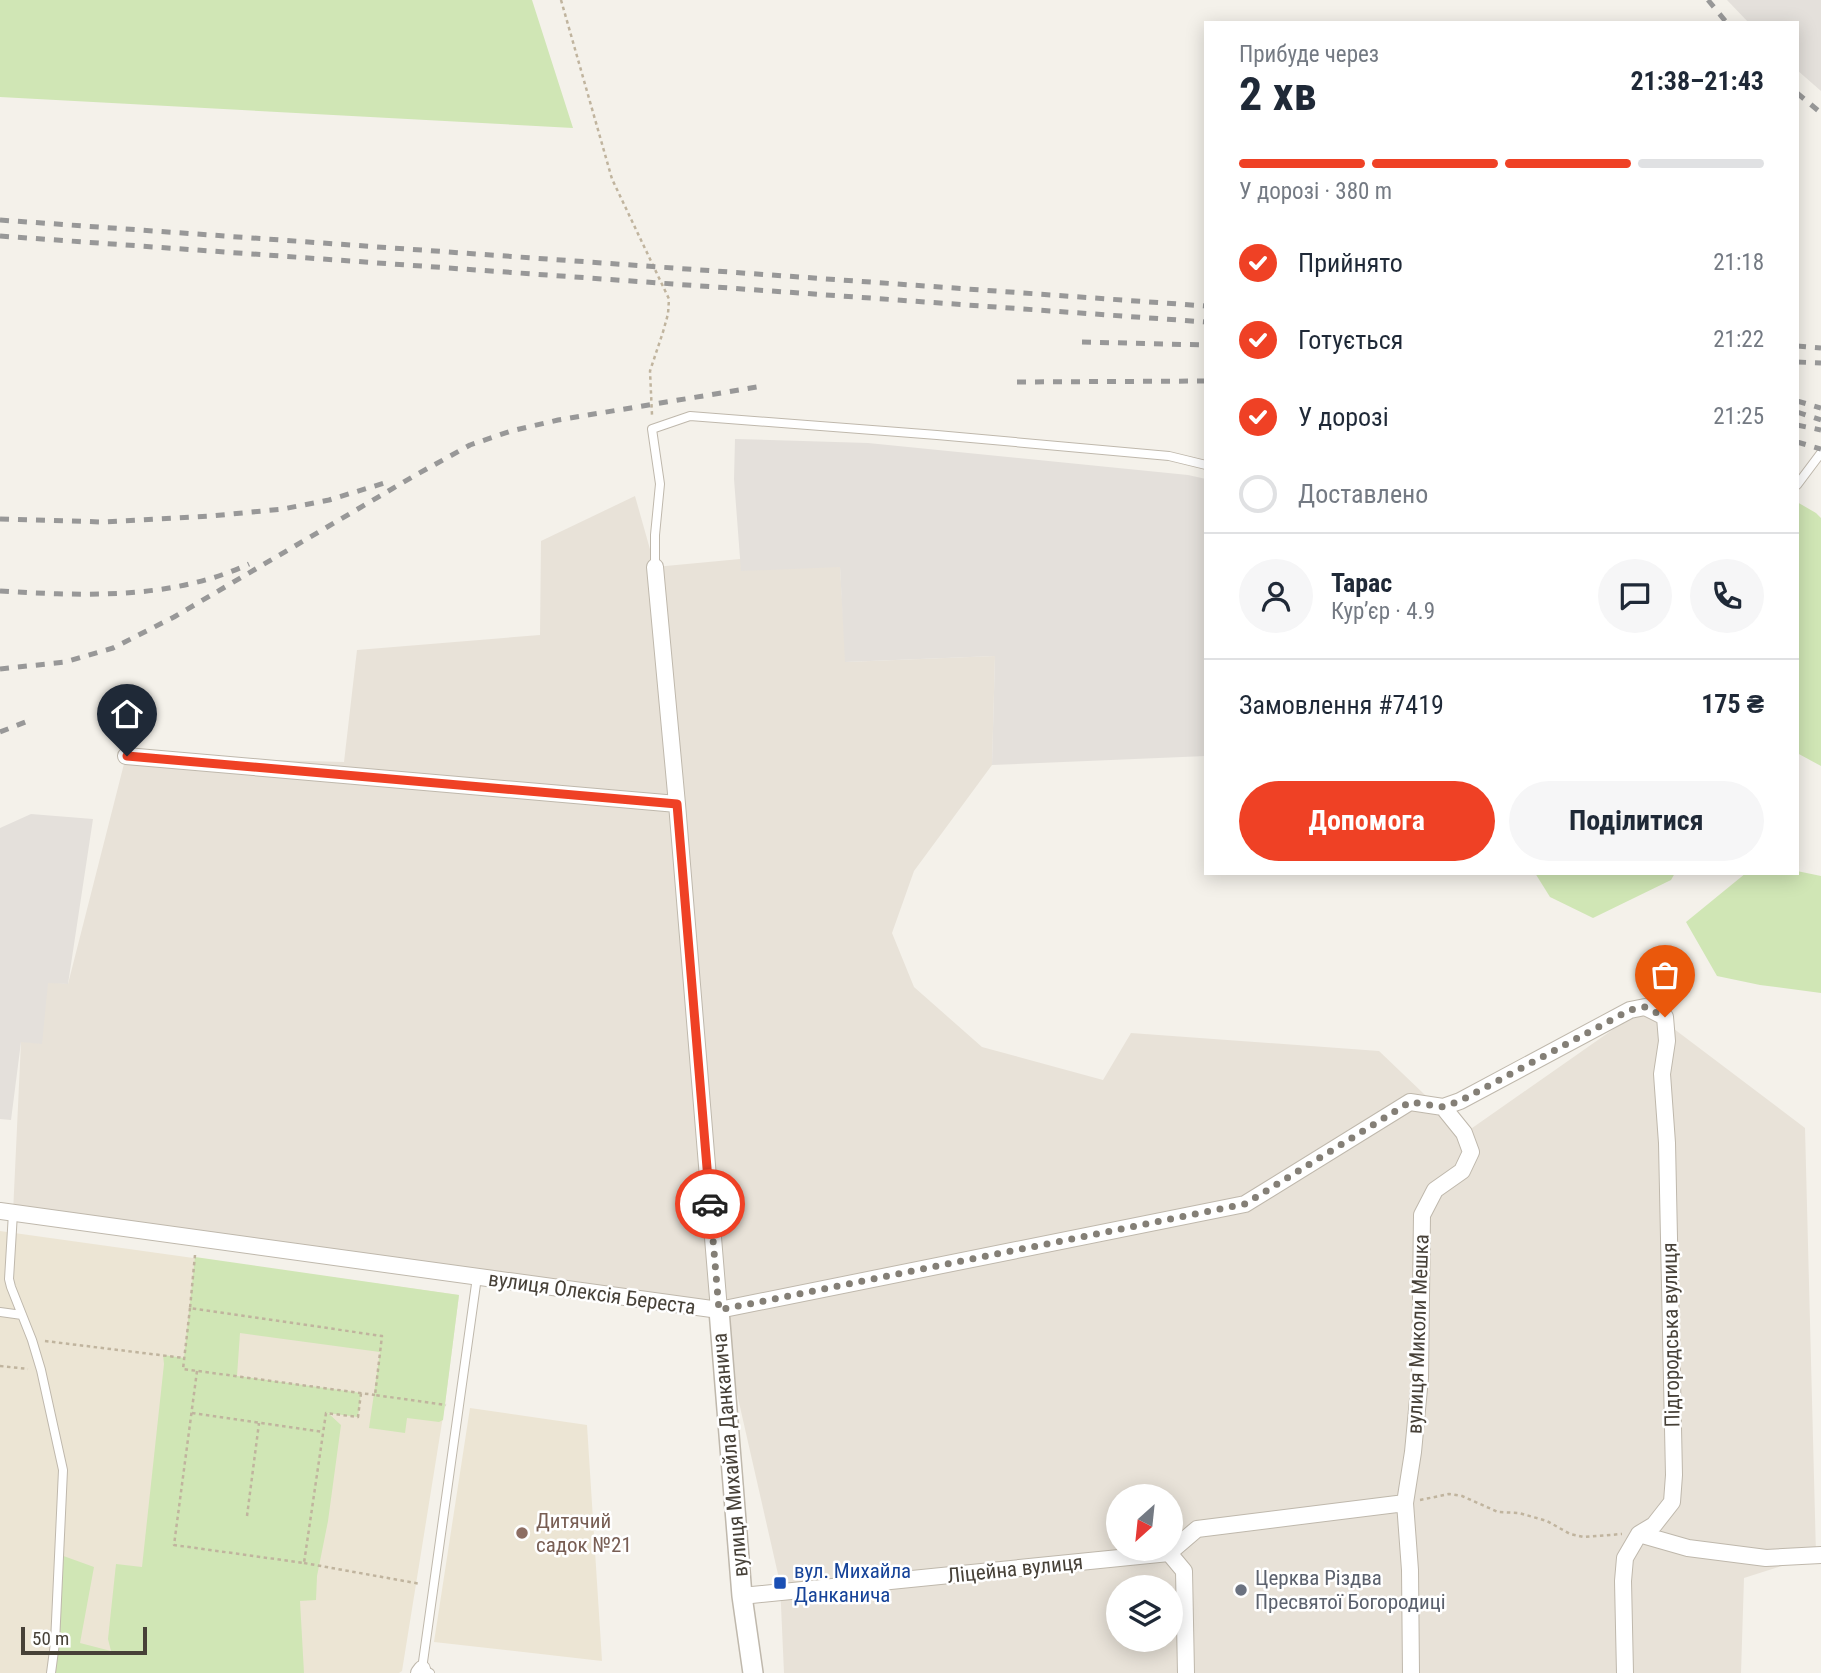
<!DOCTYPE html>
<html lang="uk">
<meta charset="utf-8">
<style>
:root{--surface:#fff;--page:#f6f6f7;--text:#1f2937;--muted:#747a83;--line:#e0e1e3;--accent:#ef4125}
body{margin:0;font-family:"Roboto Condensed",sans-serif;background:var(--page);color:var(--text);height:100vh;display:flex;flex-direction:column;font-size:26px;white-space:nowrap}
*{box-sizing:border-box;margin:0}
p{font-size:23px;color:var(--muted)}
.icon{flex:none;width:38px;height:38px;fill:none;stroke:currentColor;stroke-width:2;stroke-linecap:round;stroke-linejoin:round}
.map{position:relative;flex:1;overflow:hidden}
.drawer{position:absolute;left:1204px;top:21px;width:595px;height:854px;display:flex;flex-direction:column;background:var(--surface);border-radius:0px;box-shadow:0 4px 18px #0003}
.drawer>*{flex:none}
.needle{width:46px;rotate:207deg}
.fabs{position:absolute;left:1106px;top:1484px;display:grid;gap:14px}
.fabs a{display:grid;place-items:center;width:77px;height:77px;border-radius:50%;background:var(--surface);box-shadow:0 4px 18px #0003;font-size:35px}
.scale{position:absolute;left:21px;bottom:18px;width:126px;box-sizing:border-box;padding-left:7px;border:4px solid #474138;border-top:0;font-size:19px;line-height:24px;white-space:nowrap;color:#474138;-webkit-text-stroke:5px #fff;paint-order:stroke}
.pin{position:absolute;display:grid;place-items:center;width:60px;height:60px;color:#fff;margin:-72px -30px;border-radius:50% 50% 50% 0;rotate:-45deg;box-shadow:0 0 7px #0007}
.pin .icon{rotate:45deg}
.courier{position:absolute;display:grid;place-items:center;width:70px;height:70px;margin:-35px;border:5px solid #ef4125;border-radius:50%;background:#fff;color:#222;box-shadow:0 2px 9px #0007}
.summary em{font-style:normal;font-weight:700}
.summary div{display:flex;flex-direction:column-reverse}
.summary{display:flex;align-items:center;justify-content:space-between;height:119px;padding:0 35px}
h1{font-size:46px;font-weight:700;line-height:52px}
.bar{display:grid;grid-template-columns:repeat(4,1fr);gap:10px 7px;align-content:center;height:84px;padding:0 35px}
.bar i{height:9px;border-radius:5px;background:var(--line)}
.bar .selected{background:var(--accent)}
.bar p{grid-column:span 4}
.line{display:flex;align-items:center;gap:18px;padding:0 35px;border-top:2px solid var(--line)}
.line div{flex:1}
.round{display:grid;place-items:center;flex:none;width:74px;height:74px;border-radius:37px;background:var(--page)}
ol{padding:0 35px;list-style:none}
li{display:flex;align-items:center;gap:21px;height:77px}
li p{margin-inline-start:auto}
li .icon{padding:7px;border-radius:50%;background:var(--accent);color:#fff;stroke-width:4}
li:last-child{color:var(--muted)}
li i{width:38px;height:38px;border:4px solid var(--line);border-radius:50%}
.action{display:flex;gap:14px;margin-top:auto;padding:14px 35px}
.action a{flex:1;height:80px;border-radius:42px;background:var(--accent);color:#fff;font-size:28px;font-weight:700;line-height:80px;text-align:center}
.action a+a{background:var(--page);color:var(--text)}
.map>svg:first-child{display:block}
.residential{fill:#e8e2d8;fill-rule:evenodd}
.industrial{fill:#e4e0db}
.education{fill:#ece5d4}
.green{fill:#d0e6b5}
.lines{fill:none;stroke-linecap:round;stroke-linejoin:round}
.service-casing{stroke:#bfb8ac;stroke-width:10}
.minor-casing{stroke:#bfb8ac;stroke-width:18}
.tertiary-casing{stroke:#bfb8ac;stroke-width:22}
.path{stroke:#c0b49e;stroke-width:2.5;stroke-dasharray:3.5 3.5;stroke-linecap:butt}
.service{stroke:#fff;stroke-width:8}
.minor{stroke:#fff;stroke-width:16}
.tertiary{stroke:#fff;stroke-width:19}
.rail{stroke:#989898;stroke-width:5;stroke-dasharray:9 9;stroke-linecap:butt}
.done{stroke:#847f76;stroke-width:7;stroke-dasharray:0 12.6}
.route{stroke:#ef4125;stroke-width:9}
.education-dot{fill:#8d6e63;stroke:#fff;stroke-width:2.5}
.transit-dot{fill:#1a4fb4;stroke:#fff;stroke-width:2.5}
.worship-dot{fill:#6b7280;stroke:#fff;stroke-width:2.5}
.labels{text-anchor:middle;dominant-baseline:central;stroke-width:5;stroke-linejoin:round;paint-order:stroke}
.street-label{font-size:21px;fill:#474138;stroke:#fff}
.education-label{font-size:21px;fill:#785e54;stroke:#fff;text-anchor:start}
.transit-label{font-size:21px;fill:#164399;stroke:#fff;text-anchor:start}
.worship-label{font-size:21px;fill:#5b616d;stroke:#fff;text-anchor:start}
</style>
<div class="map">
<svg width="1821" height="1673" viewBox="0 0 1821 1673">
<rect width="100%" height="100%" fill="#f4f1ea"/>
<path class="residential" d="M 635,496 L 655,567 L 814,552 L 840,567 L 846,662 L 995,656 L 992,765 L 914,871 L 892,933 L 914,987 L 982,1047 L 1103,1080 L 1131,1033 L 1379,1051 L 1424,1094 L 1443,1107 L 1465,1133 L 1645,1007 L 1805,1128 L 1816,1555 L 1744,1578 L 1741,1673 L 784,1673 L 780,1583 L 718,1310 L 13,1213 L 21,1042 L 48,982 L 68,984 L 126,756 L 344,762 L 357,650 L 540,635 L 541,541 ZM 1118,1496 L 1171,1496 L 1171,1549 L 1118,1549 ZM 1118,1587 L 1171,1587 L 1171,1640 L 1118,1640 Z"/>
<path class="industrial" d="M 1727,0 L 1821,0 L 1821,91 L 1797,70 L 1797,23 L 1749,23 Z
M 735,439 L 868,443 L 1188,475 L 1206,479 L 1206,756 L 992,765 L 995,656 L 845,662 L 840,567 L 741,571 L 734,479 Z
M 31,814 L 93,819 L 68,984 L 48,983 L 42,1044 L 21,1042 L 11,1120 L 0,1119 L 0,828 Z"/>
<path class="education" d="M 0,1231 L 459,1295 L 445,1404 L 402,1671 L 399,1673 L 0,1673 Z
M 470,1408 L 587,1425 L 602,1661 L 434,1642 Z"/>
<path class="green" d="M 0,0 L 532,0 L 573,128 L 0,97 Z
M 1797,502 L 1816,513 L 1821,518 L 1821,766 L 1797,753 Z
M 1797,871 L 1821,876 L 1821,993 L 1760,985 L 1717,976 L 1686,922 L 1746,873 L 1797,873 Z
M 1535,873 L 1675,873 L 1671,880 L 1593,918 L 1550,897 Z
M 195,1257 L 459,1295 L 443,1420 L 439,1422 L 407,1418 L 405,1433 L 369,1428 L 380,1352 L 240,1333 L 237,1376 L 361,1393 L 358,1417 L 328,1413 L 341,1425 L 328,1521 L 317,1576 L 316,1600 L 300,1601 L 304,1673 L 51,1673 L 58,1554 L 94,1567 L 80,1643 L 111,1651 L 108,1639 L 116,1564 L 142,1567 L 164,1364 L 163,1355 L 184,1358 Z"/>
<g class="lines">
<defs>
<path id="service" d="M 1797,485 L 1821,453
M 655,567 L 655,535 L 660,484 L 652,429 L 690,416 L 937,435 L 1169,456 L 1206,465
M 13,1213 L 9,1279 L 11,1287 L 32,1340 L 41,1370 L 63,1470 L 55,1643 L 51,1673
M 0,1312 L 22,1315
M 430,1673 L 422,1669 L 477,1277"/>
<path id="minor" d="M 655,567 L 677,804 L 719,1310
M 126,756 L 677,804
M 0,1211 L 719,1310 L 1245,1204 L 1410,1102 L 1443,1107 L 1460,1101 L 1630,1010 L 1645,1007 L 1665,1017 L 1667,1041 L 1662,1074 L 1667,1143 L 1674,1475 L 1672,1502 L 1654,1525 L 1639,1534 L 1625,1558 L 1623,1581 L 1625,1673
M 1639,1534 L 1688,1548 L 1766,1558 L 1821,1555
M 1169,1553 L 1184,1571 L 1186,1673
M 742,1596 L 1169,1553 L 1197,1529 L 1405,1503
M 419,1673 L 422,1669
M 1411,1673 L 1410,1570 L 1405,1503 L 1413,1452 L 1420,1378 L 1422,1215 L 1435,1190 L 1462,1171 L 1471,1152 L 1464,1133 L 1443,1107"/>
<path id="tertiary" d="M 719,1310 L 742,1596 L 753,1673"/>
</defs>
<use href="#service" class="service-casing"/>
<use href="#minor" class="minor-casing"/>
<use href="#tertiary" class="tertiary-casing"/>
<path class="path" d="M 561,0 L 612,179 L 669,299 L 668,314 L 663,332 L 650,371 L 652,415
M 195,1255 L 190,1308 L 382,1336 L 375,1395 L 446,1405
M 190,1308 L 183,1369 L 375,1395
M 45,1341 L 184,1358
M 0,1366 L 28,1369
M 197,1371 L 174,1545 L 304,1563 L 326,1413 L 358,1417 L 361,1393
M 192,1413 L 323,1432
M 1420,1500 L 1449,1494 L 1462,1496 L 1498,1512 L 1519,1513 L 1547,1521 L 1570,1534 L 1584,1537 L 1622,1534
M 247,1516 L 259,1423
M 304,1563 L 421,1584"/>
<use href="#service" class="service"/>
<use href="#minor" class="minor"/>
<use href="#tertiary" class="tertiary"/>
<path class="rail" d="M 1708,0 L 1727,23
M 1797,93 L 1821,113
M 0,220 L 1206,306
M 0,236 L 1206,322
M 1082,342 L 1206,345
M 1797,346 L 1821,348
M 1797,362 L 1821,363
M 1017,382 L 1206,381
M 1797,401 L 1821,408
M 1797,412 L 1821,420
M 1797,425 L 1821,430
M 1797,442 L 1821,449
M 0,519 L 103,522 L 211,516 L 283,509 L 329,500 L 391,481
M 0,591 C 84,596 171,600 249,564
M 0,669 L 65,662 L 113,648 L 174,617 L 414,476 L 470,445 L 511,431 L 558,420 L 757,387
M 0,732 L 28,721"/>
</g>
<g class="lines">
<path class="done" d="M 710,1204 L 719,1310 L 1245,1204 L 1410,1102 L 1443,1107 L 1460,1101 L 1630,1010 L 1645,1007 L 1665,1017"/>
<path class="route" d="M 127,756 L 677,804 L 710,1204"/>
</g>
<circle class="education-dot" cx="522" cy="1533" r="7"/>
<rect class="transit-dot" x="773" y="1576" width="14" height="14" rx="3.5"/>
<circle class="worship-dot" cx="1241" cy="1590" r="7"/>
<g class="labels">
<g class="street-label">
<text transform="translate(592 1293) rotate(8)">вулиця Олексія Береста</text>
<text transform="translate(1418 1334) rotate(-88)">вулиця Миколи Мешка</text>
<text transform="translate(1671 1335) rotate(-91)">Підгородська вулиця</text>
<text transform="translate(730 1455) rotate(-95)">вулиця Михайла Данканича</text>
<text transform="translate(1015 1569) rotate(-6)">Ліцейна вулиця</text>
</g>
<g class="education-label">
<text x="536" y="1521">Дитячий<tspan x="536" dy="24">садок №21</tspan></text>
</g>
<g class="transit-label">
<text x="794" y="1571">вул. Михайла<tspan x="794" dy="24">Данканича</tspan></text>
</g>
<g class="worship-label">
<text x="1255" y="1578">Церква Різдва<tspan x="1255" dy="24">Пресвятої Богородиці</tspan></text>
</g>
</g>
</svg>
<div class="fabs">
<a><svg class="needle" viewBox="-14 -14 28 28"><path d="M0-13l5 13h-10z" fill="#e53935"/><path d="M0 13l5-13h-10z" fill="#747a83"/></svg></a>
<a><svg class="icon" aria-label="layers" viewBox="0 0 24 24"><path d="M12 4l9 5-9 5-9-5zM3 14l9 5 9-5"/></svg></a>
</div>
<div class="scale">50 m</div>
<div class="pin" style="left:1665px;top:1017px;background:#ea580c"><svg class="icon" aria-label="bag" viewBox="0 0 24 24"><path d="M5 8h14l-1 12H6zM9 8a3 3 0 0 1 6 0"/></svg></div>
<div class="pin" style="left:127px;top:756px;background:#1f2937"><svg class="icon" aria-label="home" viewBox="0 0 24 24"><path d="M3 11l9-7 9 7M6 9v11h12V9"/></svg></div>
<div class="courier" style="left:710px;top:1204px"><svg class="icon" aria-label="car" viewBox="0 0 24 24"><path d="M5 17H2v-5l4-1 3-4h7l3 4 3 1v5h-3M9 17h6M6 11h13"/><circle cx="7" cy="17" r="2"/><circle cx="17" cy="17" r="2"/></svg></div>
<section class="drawer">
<div class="summary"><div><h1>2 хв</h1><p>Прибуде через</p></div><em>21:38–21:43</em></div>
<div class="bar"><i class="selected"></i><i class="selected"></i><i class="selected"></i><i></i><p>У дорозі · 380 m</p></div>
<ol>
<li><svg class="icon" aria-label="check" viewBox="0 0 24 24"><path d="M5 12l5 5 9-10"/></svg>Прийнято<p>21:18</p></li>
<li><svg class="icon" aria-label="check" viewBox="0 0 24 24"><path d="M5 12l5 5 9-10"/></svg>Готується<p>21:22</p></li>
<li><svg class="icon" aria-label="check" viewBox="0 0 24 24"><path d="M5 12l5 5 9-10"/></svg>У дорозі<p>21:25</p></li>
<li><i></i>Доставлено</li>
</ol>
<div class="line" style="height:126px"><a class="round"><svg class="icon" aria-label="person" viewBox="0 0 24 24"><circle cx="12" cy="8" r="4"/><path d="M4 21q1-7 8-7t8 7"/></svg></a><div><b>Тарас</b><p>Кур’єр · 4.9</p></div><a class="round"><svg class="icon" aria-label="chat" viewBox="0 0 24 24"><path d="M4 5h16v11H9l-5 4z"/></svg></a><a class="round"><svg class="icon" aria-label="phone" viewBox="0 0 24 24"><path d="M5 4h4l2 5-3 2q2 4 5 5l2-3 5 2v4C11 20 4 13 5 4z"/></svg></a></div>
<div class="line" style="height:91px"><div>Замовлення #7419</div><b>175 ₴</b></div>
<div class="action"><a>Допомога</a><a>Поділитися</a></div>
</section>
</div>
